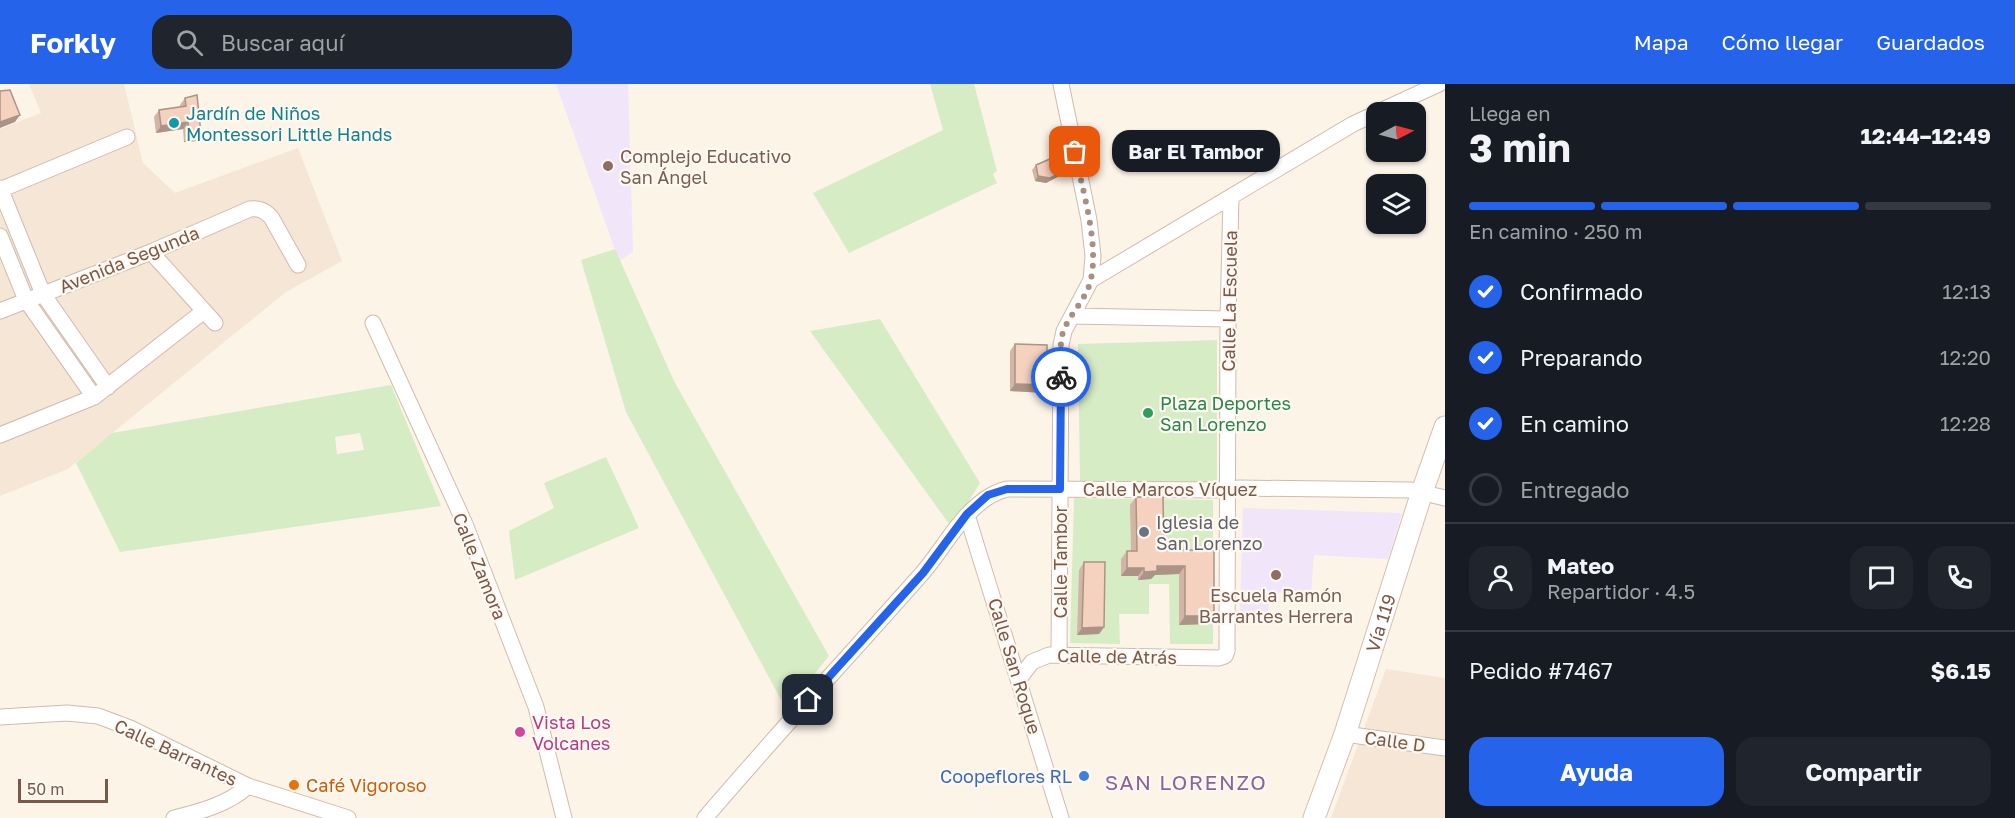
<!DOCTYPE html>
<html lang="es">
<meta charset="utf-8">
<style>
:root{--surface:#171b24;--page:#20242c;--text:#f1f3f6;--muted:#9ea1a6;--line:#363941;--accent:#2563eb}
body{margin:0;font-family:"Golos Text",sans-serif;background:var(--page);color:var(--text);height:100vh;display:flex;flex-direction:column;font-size:22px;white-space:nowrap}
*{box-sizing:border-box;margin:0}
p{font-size:20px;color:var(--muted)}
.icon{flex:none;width:33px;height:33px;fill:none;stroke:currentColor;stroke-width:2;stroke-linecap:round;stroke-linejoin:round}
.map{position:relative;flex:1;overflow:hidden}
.details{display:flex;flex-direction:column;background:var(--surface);width:570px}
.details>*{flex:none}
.needle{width:39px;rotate:84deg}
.tools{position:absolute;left:1366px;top:18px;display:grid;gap:12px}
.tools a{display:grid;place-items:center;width:60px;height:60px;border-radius:12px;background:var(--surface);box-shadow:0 2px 4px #0004;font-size:30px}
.scale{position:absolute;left:18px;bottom:15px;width:90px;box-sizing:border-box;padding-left:6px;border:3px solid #79594a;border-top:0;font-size:16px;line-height:21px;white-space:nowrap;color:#79594a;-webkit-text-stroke:4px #fff8f0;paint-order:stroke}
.pin{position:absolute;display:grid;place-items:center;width:51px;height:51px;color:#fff;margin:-26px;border-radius:12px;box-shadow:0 3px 9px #0006}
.courier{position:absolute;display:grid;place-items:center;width:60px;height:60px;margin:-30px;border:4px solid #2563eb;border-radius:50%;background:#fff;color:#222;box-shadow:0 2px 8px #0007}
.bubble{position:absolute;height:42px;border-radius:18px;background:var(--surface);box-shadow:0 2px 4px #0004;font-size:20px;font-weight:700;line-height:42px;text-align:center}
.summary em{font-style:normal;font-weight:700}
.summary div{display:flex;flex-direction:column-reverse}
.summary{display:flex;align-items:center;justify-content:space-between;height:102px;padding:0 24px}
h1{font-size:39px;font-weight:700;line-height:45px}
.bar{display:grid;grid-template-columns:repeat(4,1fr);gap:9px 6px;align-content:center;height:72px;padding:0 24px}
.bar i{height:8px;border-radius:4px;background:var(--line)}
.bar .on{background:var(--accent)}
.bar p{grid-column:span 4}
.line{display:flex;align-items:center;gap:15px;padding:0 24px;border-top:2px solid var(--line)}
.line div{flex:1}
.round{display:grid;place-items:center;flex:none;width:63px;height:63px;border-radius:18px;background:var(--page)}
ol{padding:0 24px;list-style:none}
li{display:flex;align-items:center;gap:18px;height:66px}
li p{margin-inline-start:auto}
li .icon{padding:6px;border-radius:50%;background:var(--accent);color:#fff;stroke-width:4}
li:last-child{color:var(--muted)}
li i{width:33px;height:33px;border:3px solid var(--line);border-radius:50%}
.action{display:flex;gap:12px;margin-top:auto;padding:12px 24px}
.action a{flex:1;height:69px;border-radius:18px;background:var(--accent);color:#fff;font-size:24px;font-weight:700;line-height:69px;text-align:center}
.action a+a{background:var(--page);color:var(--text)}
header{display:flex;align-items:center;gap:36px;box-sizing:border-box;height:84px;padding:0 30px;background:var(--accent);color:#fff}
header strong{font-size:28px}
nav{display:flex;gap:33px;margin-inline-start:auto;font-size:21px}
.search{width:420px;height:54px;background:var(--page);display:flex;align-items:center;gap:15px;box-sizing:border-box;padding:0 21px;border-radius:18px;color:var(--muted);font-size:22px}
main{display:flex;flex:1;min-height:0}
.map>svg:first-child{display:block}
.residential{fill:#f5e6d6}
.education{fill:#f1e5fa}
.green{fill:#d6ecc5;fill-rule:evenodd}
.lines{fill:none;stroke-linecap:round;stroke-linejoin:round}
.minor-casing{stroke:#d0bbad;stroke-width:17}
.secondary-casing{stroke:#d6beac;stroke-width:23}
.minor{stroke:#fff;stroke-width:15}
.secondary{stroke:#fff;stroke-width:21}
.wall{fill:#d2b5a4}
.shaded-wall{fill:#ab9386}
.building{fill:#f4d2bf;stroke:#ab9386;stroke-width:1.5}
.done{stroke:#a78f81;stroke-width:6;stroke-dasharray:0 10.8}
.route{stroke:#2563eb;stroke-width:8}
.culture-dot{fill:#0f9aa8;stroke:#fff8f0;stroke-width:2}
.education-dot{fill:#8d6e63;stroke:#fff8f0;stroke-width:2}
.leisure-dot{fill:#2e9e5b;stroke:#fff8f0;stroke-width:2}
.worship-dot{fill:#6b7280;stroke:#fff8f0;stroke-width:2}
.hotel-dot{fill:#d1479c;stroke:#fff8f0;stroke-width:2}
.shop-dot{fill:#3f7fe0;stroke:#fff8f0;stroke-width:2}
.food-dot{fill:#e8710a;stroke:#fff8f0;stroke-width:2}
.labels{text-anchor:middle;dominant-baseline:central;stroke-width:4.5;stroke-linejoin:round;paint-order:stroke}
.culture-label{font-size:18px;fill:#0d838f;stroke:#fff8f0;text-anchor:start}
.education-label{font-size:18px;fill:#785e54;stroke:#fff8f0;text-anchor:start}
.street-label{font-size:18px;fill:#79594a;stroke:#fff8f0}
.leisure-label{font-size:18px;fill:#27864d;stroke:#fff8f0;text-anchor:start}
.worship-label{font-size:18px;fill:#5b616d;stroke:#fff8f0;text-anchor:start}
.hotel-label{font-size:18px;fill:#b23c85;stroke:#fff8f0;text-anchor:start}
.shop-label{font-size:18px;fill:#366cbe;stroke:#fff8f0;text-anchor:end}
.food-label{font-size:18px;fill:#c56008;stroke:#fff8f0;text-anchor:start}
.quarter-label{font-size:21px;letter-spacing:1.5px;fill:#88669c;stroke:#fff8f0}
</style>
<header>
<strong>Forkly</strong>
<div class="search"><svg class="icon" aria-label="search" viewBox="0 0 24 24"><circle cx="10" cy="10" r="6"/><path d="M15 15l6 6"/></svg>Buscar aquí</div>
<nav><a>Mapa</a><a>Cómo llegar</a><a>Guardados</a></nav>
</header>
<main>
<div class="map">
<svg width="1445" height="734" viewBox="0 0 1445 734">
<rect width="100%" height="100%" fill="#fdf4e8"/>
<path class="residential" d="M 29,0 L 124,0 L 143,79 L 175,109 L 298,64 L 342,177 L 286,208 L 68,385 L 0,412 L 0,45 L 41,29 Z
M 1386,585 L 1445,594 L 1445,734 L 1331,734 Z"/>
<path class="education" d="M 556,0 L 628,0 L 633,168 L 619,177 Z
M 1243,424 L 1402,429 L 1388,475 L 1314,471 L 1311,508 L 1270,509 L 1268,528 L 1240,528 Z"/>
<path class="green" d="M 930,0 L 974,0 L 997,87 L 993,90 L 997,99 L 849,169 L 813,109 L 943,46 Z
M 615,165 L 674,297 L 829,572 L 786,625 L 626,328 L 581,176 Z
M 880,235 L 980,399 L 952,444 L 810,247 Z
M 1217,256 L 1217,398 L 1080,397 L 1078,260 Z
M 391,301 L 441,422 L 120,468 L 76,379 L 112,349 ZM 360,349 L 364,366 L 337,370 L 335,353 Z
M 606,373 L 639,444 L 515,496 L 509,447 L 554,424 L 544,399 Z
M 1074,414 L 1213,416 L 1213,560 L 1170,560 L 1169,500 L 1149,500 L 1149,530 L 1119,530 L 1120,560 L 1070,559 Z"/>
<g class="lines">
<defs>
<path id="minor" d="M 1378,28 L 1439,0
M 0,104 L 43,210 L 108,303
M 0,106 L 127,53
M 0,152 L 26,216 L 94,313
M 151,168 L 215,239
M 1091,196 L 1353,40 L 1377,29
M 0,227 L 151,168 L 250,125 C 259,124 264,126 271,133 L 298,181
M 1072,232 L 1228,235
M 373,239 L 465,440 L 536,623 L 564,734
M 0,351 L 94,313 L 204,227
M 967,431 L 1061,734
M 1059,571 L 1061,261 L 1064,247 L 1091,196 L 1093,172 L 1089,136 L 1061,0
M 1019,595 L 1032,578 L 1049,571 L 1219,574 L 1225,572 L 1227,567 L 1228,235 L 1231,113
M 0,633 L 67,629 L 98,632 L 130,644 L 248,702 L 348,734
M 1345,650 L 1445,664
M 174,734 C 199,728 229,720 248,702
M 705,734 C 775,652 847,574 918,494 C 937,474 950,448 969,429 C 980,418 991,409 1007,405 L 1228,406 L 1238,404 L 1411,406 L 1445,414"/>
<g id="secondary">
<path id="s1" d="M 1314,734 L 1345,650 L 1422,408 L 1445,343"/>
</g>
</defs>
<use href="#minor" class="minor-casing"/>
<use href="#secondary" class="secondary-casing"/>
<use href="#minor" class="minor"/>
<use href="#secondary" class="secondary"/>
</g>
<path class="wall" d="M 185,14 L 201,50 L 196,57 L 184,58 L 183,45 L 156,49 L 154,33 L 159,26 L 180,23 L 180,21 Z
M 1036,81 L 1069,87 L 1046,99 L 1035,97 L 1032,86 Z
M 1015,260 L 1044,309 L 1010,307 L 1010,267 Z
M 1136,413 L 1164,466 L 1214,466 L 1214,532 L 1208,540 L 1179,541 L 1179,490 L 1155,491 L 1151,495 L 1138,496 L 1138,492 L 1121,492 L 1121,475 L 1127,467 L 1131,467 L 1130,421 Z
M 1084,478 L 1104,543 L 1099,550 L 1077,551 L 1079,486 Z"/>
<path class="shaded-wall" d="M 20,31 L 15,38 L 0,44 L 0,38 Z
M 188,38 L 183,45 L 156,49 L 161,42 Z
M 201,50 L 196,57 L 184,58 L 189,51 Z
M 1072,83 L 1069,87 L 1046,99 L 1035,97 L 1038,92 Z
M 1015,300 L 1049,301 L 1044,309 L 1010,307 Z
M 1157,482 L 1185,482 L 1179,490 L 1155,491 L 1151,495 L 1138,496 L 1144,488 Z
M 1127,484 L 1144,484 L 1138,492 L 1121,492 Z
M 1185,532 L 1214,532 L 1208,540 L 1179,541 Z
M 1104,543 L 1099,550 L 1077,551 L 1082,544 Z"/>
<path class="building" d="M 10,6 L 20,31 L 0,38 L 0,7 Z
M 197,11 L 201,50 L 189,51 L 188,38 L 161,42 L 159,26 L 186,22 L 185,14 Z
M 1066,68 L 1072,83 L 1050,94 L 1038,92 L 1036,81 Z
M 1015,260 L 1047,261 L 1047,271 L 1051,271 L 1049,301 L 1015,300 Z
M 1136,413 L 1163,413 L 1164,466 L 1214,466 L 1214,532 L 1185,532 L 1185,482 L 1157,482 L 1157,487 L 1144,488 L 1144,484 L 1127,484 L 1127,467 L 1137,467 Z
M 1084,478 L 1105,478 L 1104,543 L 1082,544 Z"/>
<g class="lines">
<path class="done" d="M 1061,293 C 1061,279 1059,262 1063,248 C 1070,229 1087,215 1091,195 C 1099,157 1082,106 1075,68"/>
<path class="route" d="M 808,616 L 923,489 L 967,430 L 988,411 L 1007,405 L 1060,405 L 1061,293"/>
</g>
<circle class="culture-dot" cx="174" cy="39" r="6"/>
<g class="education-dot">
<circle cx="608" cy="82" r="6"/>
<circle cx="1276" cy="491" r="6"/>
</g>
<circle class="leisure-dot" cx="1148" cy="329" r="6"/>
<circle class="worship-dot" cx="1144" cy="448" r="6"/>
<circle class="hotel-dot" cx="520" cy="648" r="6"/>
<circle class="shop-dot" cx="1084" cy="692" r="6"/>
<circle class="food-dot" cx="294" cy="701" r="6"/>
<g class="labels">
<g class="culture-label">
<text x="186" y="29">Jardín de Niños<tspan x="186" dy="21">Montessori Little Hands</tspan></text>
</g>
<g class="education-label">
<text x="620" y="72">Complejo Educativo<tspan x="620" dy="21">San Ángel</tspan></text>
<text x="1276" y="511" text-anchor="middle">Escuela Ramón<tspan x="1276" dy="21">Barrantes Herrera</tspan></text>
</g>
<g class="street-label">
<text transform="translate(129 175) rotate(-22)">Avenida Segunda</text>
<text transform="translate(1229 217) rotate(-89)">Calle La Escuela</text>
<text x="1170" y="405">Calle Marcos Víquez</text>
<text transform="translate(1060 478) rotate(-90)">Calle Tambor</text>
<text transform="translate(480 482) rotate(68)">Calle Zamora</text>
<text stroke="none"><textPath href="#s1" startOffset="206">Vía 119</textPath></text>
<text transform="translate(1117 572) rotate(1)">Calle de Atrás</text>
<text transform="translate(1015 582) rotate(73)">Calle San Roque</text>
<text transform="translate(1395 657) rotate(8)">Calle D</text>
<text transform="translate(176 668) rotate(25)">Calle Barrantes</text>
</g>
<g class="leisure-label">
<text x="1160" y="319">Plaza Deportes<tspan x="1160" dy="21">San Lorenzo</tspan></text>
</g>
<g class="worship-label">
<text x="1156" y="438">Iglesia de<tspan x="1156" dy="21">San Lorenzo</tspan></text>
</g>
<g class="hotel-label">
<text x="532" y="638">Vista Los<tspan x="532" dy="21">Volcanes</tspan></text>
</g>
<g class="shop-label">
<text x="1072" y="692">Coopeflores RL</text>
</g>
<g class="food-label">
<text x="306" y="701">Café Vigoroso</text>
</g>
<g class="quarter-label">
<text x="1186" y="698">SAN LORENZO</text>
</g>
</g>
</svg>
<div class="tools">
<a><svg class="needle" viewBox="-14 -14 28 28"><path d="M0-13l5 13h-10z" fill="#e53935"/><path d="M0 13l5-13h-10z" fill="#9ea1a6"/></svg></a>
<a><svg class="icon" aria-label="layers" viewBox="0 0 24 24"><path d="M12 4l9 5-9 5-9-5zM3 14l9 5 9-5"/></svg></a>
</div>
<div class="scale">50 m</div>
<div class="pin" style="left:1075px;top:68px;background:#ea580c"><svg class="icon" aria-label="bag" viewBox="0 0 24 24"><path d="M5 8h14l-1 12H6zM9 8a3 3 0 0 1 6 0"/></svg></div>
<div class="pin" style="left:808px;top:616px;background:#1f2937"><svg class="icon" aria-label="home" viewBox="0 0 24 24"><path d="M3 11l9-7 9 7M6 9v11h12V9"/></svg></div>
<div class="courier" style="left:1061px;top:293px"><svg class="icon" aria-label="bike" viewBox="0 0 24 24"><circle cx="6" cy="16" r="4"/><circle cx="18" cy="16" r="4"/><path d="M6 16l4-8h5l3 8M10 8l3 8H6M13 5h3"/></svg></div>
<div class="bubble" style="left:1112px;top:46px;width:168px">Bar El Tambor</div>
</div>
<section class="details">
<div class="summary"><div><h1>3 min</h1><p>Llega en</p></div><em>12:44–12:49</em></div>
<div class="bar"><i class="on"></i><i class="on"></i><i class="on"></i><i></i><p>En camino · 250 m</p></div>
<ol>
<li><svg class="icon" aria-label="check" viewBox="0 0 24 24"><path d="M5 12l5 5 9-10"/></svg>Confirmado<p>12:13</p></li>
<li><svg class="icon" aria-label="check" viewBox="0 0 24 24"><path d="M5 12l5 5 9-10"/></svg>Preparando<p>12:20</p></li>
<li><svg class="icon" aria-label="check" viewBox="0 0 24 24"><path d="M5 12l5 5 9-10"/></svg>En camino<p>12:28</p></li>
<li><i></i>Entregado</li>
</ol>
<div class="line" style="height:108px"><a class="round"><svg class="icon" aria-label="person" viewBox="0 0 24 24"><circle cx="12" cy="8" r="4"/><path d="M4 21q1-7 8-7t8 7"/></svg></a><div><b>Mateo</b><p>Repartidor · 4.5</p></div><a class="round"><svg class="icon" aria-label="chat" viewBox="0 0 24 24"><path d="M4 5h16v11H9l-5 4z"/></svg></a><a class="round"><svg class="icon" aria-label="phone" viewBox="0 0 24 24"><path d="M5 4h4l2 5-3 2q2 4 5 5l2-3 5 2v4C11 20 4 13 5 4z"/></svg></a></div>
<div class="line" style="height:78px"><div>Pedido #7467</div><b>$6.15</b></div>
<div class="action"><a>Ayuda</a><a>Compartir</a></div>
</section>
</main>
